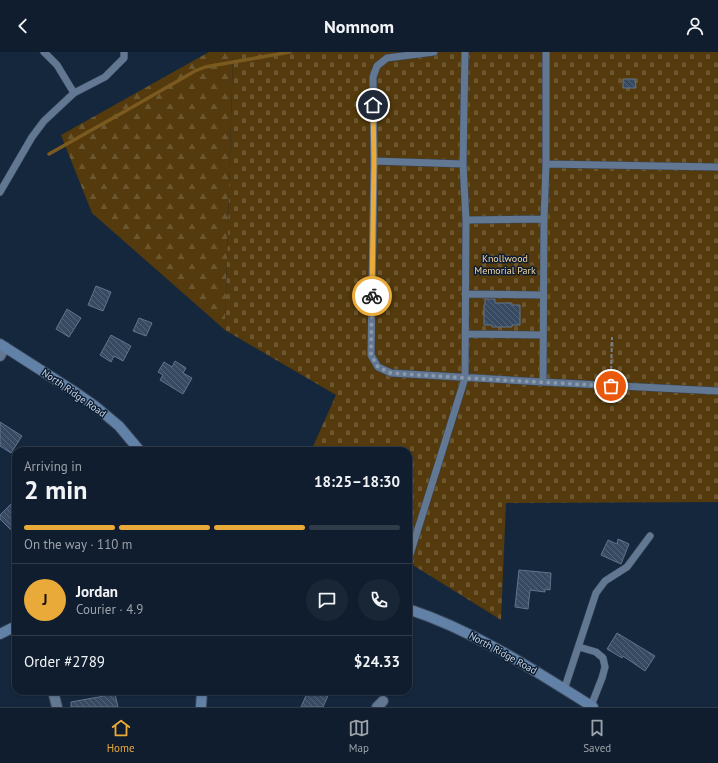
<!DOCTYPE html>
<meta charset="utf-8">
<style>
:root{--surface:#101d2e;--page:#192636;--text:#f1f3f6;--muted:#9ca2aa;--line:#303b4a;--accent:#eaaa39}
body{margin:0;font-family:"PT Sans",sans-serif;background:var(--page);color:var(--text);height:100vh;display:flex;flex-direction:column;font-size:15px;white-space:nowrap}
*{box-sizing:border-box;margin:0}
p{font-size:13px;color:var(--muted)}
.icon{flex:none;width:22px;height:22px;fill:none;stroke:currentColor;stroke-width:2;stroke-linecap:round;stroke-linejoin:round}
.map{position:relative;flex:1;overflow:hidden}
.drawer{position:absolute;left:12px;top:395px;width:400px;height:248px;display:flex;flex-direction:column;background:var(--surface);border-radius:12px;box-shadow:0 1px 3px #0004,0 0 0 1px var(--line)}
.drawer>*{flex:none}
.pin{position:absolute;display:grid;place-items:center;width:34px;height:34px;color:#fff;margin:-17px;border:2px solid #fff;border-radius:50%;box-shadow:0 1px 4px #0007}
.courier{position:absolute;display:grid;place-items:center;width:40px;height:40px;margin:-20px;border:3px solid #eaaa39;border-radius:50%;background:#fff;color:#222;box-shadow:0 1px 5px #0007}
.overview em{font-style:normal;font-weight:700}
.overview div{display:flex;flex-direction:column-reverse}
.overview{display:flex;align-items:center;justify-content:space-between;height:68px;padding:0 12px}
h1{font-size:26px;font-weight:700;line-height:30px}
.bar{display:grid;grid-template-columns:repeat(4,1fr);gap:6px 4px;align-content:center;height:48px;padding:0 12px}
.bar i{height:5px;border-radius:3px;background:var(--line)}
.bar .selected{background:var(--accent)}
.bar p{grid-column:span 4}
.line{display:flex;align-items:center;gap:10px;padding:0 12px;border-top:1px solid var(--line)}
.line div{flex:1}
.round{display:grid;place-items:center;flex:none;width:42px;height:42px;border-radius:21px;background:var(--page)}
header{display:flex;justify-content:space-between;align-items:center;height:52px;padding:0 12px;background:var(--surface);font-size:18px;font-weight:700}
.tab-bar{display:flex;justify-content:space-around;align-items:center;height:56px;border-top:1px solid var(--line);background:var(--surface);font-size:11px;color:var(--muted)}
.tab-bar a{display:grid;justify-items:center;gap:2px}
.tab-bar .selected{color:var(--accent)}
.map>svg:first-child{display:block}
.forest{fill:url(#forest-firs)}
.cemetery{fill:url(#cemetery-stones)}
.lines{fill:none;stroke-linecap:round;stroke-linejoin:round}
.stream{stroke:#7b5a20;stroke-width:3.5}
.building{fill:url(#building-back-hatch);stroke:#60748e}
.lane-casing{stroke:#364356;stroke-width:8}
.street-casing{stroke:#364356;stroke-width:12}
.secondary-casing{stroke:#364356;stroke-width:12}
.path{stroke:#738294;stroke-width:2;stroke-dasharray:4 2;stroke-linecap:butt}
.lane{stroke:#627791;stroke-width:7}
.street{stroke:#627791;stroke-width:10}
.secondary{stroke:#6281a7;stroke-width:10}
.done{stroke:#8b99ab;stroke-width:4;stroke-dasharray:0 7.2}
.route{stroke:#eaaa39;stroke-width:5}
.labels{text-anchor:middle;dominant-baseline:central;stroke-width:3;stroke-linejoin:round;paint-order:stroke}
.park-label{font-size:10px;fill:#fcd7a0;stroke:#0c1d32}
.street-label{font-size:10px;fill:#cbd7e6;stroke:#0c1d32}
</style>
<header><svg class="icon" aria-label="back" viewBox="0 0 24 24"><path d="M15 5l-7 7 7 7"/></svg>Nomnom<svg class="icon" aria-label="person" viewBox="0 0 24 24"><circle cx="12" cy="8" r="4"/><path d="M4 21q1-7 8-7t8 7"/></svg></header>
<div class="map">
<svg width="718" height="655" viewBox="0 0 718 655">
<defs>
<pattern id="forest-firs" width="22" height="20" patternUnits="userSpaceOnUse"><rect width="22" height="20" fill="#543a0c"/><path d="M5 1l3.5 6h-7zM16 11l3.5 6h-7z" fill="#6b562f"/></pattern>
<pattern id="cemetery-stones" width="16" height="16" patternUnits="userSpaceOnUse"><rect width="16" height="16" fill="#543a0c"/><path d="M2 7V4a2 2 0 0 1 4 0v3zM10 15v-3a2 2 0 0 1 4 0v3z" fill="#6b562f"/></pattern>
<pattern id="building-back-hatch" width="6" height="6" patternUnits="userSpaceOnUse"><rect width="6" height="6" fill="#374a62"/><path d="M-1 5l2 2M0 0l6 6M5-1l2 2" fill="none" stroke="#536378"/></pattern>
</defs>
<rect width="100%" height="100%" fill="#15273d"/>
<path class="forest" d="M 209,0 L 233,0 L 225,278 L 92,161 L 61,83 Z"/>
<path class="cemetery" d="M 233,0 L 718,0 L 718,450 L 506,451 L 501,568 L 408,510 L 408,399 L 311,399 L 336,343 L 225,278 Z"/>
<g class="lines">
<path class="stream" d="M 49,102 L 136,53 L 195,19 L 205,15 L 290,0"/>
</g>
<path class="building" d="M 623,27 L 635,27 L 636,36 L 623,36 Z
M 96,234 L 111,240 L 103,259 L 88,253 Z
M 485,247 L 495,247 L 495,251 L 512,251 L 512,253 L 520,253 L 520,273 L 512,273 L 512,275 L 492,275 L 492,273 L 484,273 L 484,253 L 485,253 Z
M 67,257 L 81,266 L 69,285 L 56,277 Z
M 139,266 L 152,271 L 146,284 L 133,279 Z
M 111,283 L 131,294 L 123,309 L 114,304 L 111,310 L 100,303 Z
M 175,309 L 186,316 L 183,321 L 192,326 L 183,342 L 160,328 L 163,323 L 158,320 L 164,310 L 172,315 Z
M 0,370 L 22,384 L 11,401 L 0,394 Z
M 12,451 L 16,455 L 16,483 L 0,467 L 0,463 Z
M 618,487 L 629,492 L 621,512 L 601,503 L 608,488 L 617,492 Z
M 519,518 L 551,521 L 550,538 L 545,537 L 545,540 L 530,538 L 528,557 L 515,555 Z
M 617,581 L 655,604 L 645,619 L 623,604 L 622,606 L 607,597 Z
M 308,639 L 330,639 L 323,655 L 301,655 Z
M 115,642 L 118,655 L 71,655 L 71,650 Z"/>
<g class="lines">
<defs>
<path id="lane" d="M 44,0 L 57,13 L 74,41
M 434,0 L 387,6 L 377,14 L 373,25 L 374,109 L 371,303 L 378,315 L 391,321 L 543,330 L 544,167 L 546,112 L 546,0
M 374,109 L 463,112
M 546,112 L 718,115
M 0,140 L 32,85 L 44,69 L 74,41 L 105,25 L 124,6 L 124,0
M 466,168 L 544,167
M 465,242 L 543,243
M 465,282 L 543,283
M 543,330 L 718,339
M 408,509 L 465,326 L 466,168 L 463,112 L 465,0
M 579,595 L 596,600 L 603,606 L 605,615 L 602,626 L 591,654
M 564,638 L 596,541 L 605,529 L 627,515 L 650,484"/>
<path id="street" d="M 0,304 L 5,295
M 53,639 L 57,655
M 377,655 L 383,649"/>
<path id="secondary" d="M 0,292 L 75,340 L 95,354 L 119,374 L 140,399
M 408,557 C 475,579 534,618 593,655
M 0,582 L 16,574
M 201,655 L 202,639"/>
</defs>
<use href="#lane" class="lane-casing"/>
<use href="#street" class="street-casing"/>
<use href="#secondary" class="secondary-casing"/>
<path class="path" d="M 611,324 L 612,285"/>
<use href="#lane" class="lane"/>
<use href="#street" class="street"/>
<use href="#secondary" class="secondary"/>
</g>
<g class="lines">
<path class="done" d="M 372,244 L 371,303 L 378,315 L 391,321 L 465,326 L 611,334"/>
<path class="route" d="M 372,244 L 374,109 L 373,53"/>
</g>
<g class="labels">
<g class="park-label">
<text x="505" y="206">Knollwood<tspan x="505" dy="12">Memorial Park</tspan></text>
</g>
<g class="street-label">
<text transform="translate(74 341) rotate(35)">North Ridge Road</text>
<text transform="translate(503 601) rotate(29)">North Ridge Road</text>
</g>
</g>
</svg>
<div class="pin" style="left:611px;top:334px;background:#ea580c"><svg class="icon" aria-label="bag" viewBox="0 0 24 24"><path d="M5 8h14l-1 12H6zM9 8a3 3 0 0 1 6 0"/></svg></div>
<div class="pin" style="left:373px;top:53px;background:#1f2937"><svg class="icon" aria-label="home" viewBox="0 0 24 24"><path d="M3 11l9-7 9 7M6 9v11h12V9"/></svg></div>
<div class="courier" style="left:372px;top:244px"><svg class="icon" aria-label="bike" viewBox="0 0 24 24"><circle cx="6" cy="16" r="4"/><circle cx="18" cy="16" r="4"/><path d="M6 16l4-8h5l3 8M10 8l3 8H6M13 5h3"/></svg></div>
<section class="drawer">
<div class="overview"><div><h1>2 min</h1><p>Arriving in</p></div><em>18:25–18:30</em></div>
<div class="bar"><i class="selected"></i><i class="selected"></i><i class="selected"></i><i></i><p>On the way · 110 m</p></div>
<div class="line" style="height:72px"><b class="round" style="background:var(--accent);color:#111">J</b><div><b>Jordan</b><p>Courier · 4.9</p></div><a class="round"><svg class="icon" aria-label="chat" viewBox="0 0 24 24"><path d="M4 5h16v11H9l-5 4z"/></svg></a><a class="round"><svg class="icon" aria-label="phone" viewBox="0 0 24 24"><path d="M5 4h4l2 5-3 2q2 4 5 5l2-3 5 2v4C11 20 4 13 5 4z"/></svg></a></div>
<div class="line" style="height:52px"><div>Order #2789</div><b>$24.33</b></div>
</section>
</div>
<nav class="tab-bar">
<a class="selected"><svg class="icon" aria-label="home" viewBox="0 0 24 24"><path d="M3 11l9-7 9 7M6 9v11h12V9"/></svg>Home</a>
<a><svg class="icon" aria-label="map" viewBox="0 0 24 24"><path d="M3 6l6-2 6 2 6-2v14l-6 2-6-2-6 2zM9 4v14M15 6v14"/></svg>Map</a>
<a><svg class="icon" aria-label="saved" viewBox="0 0 24 24"><path d="M7 4h10v16l-5-4-5 4z"/></svg>Saved</a>
</nav>
